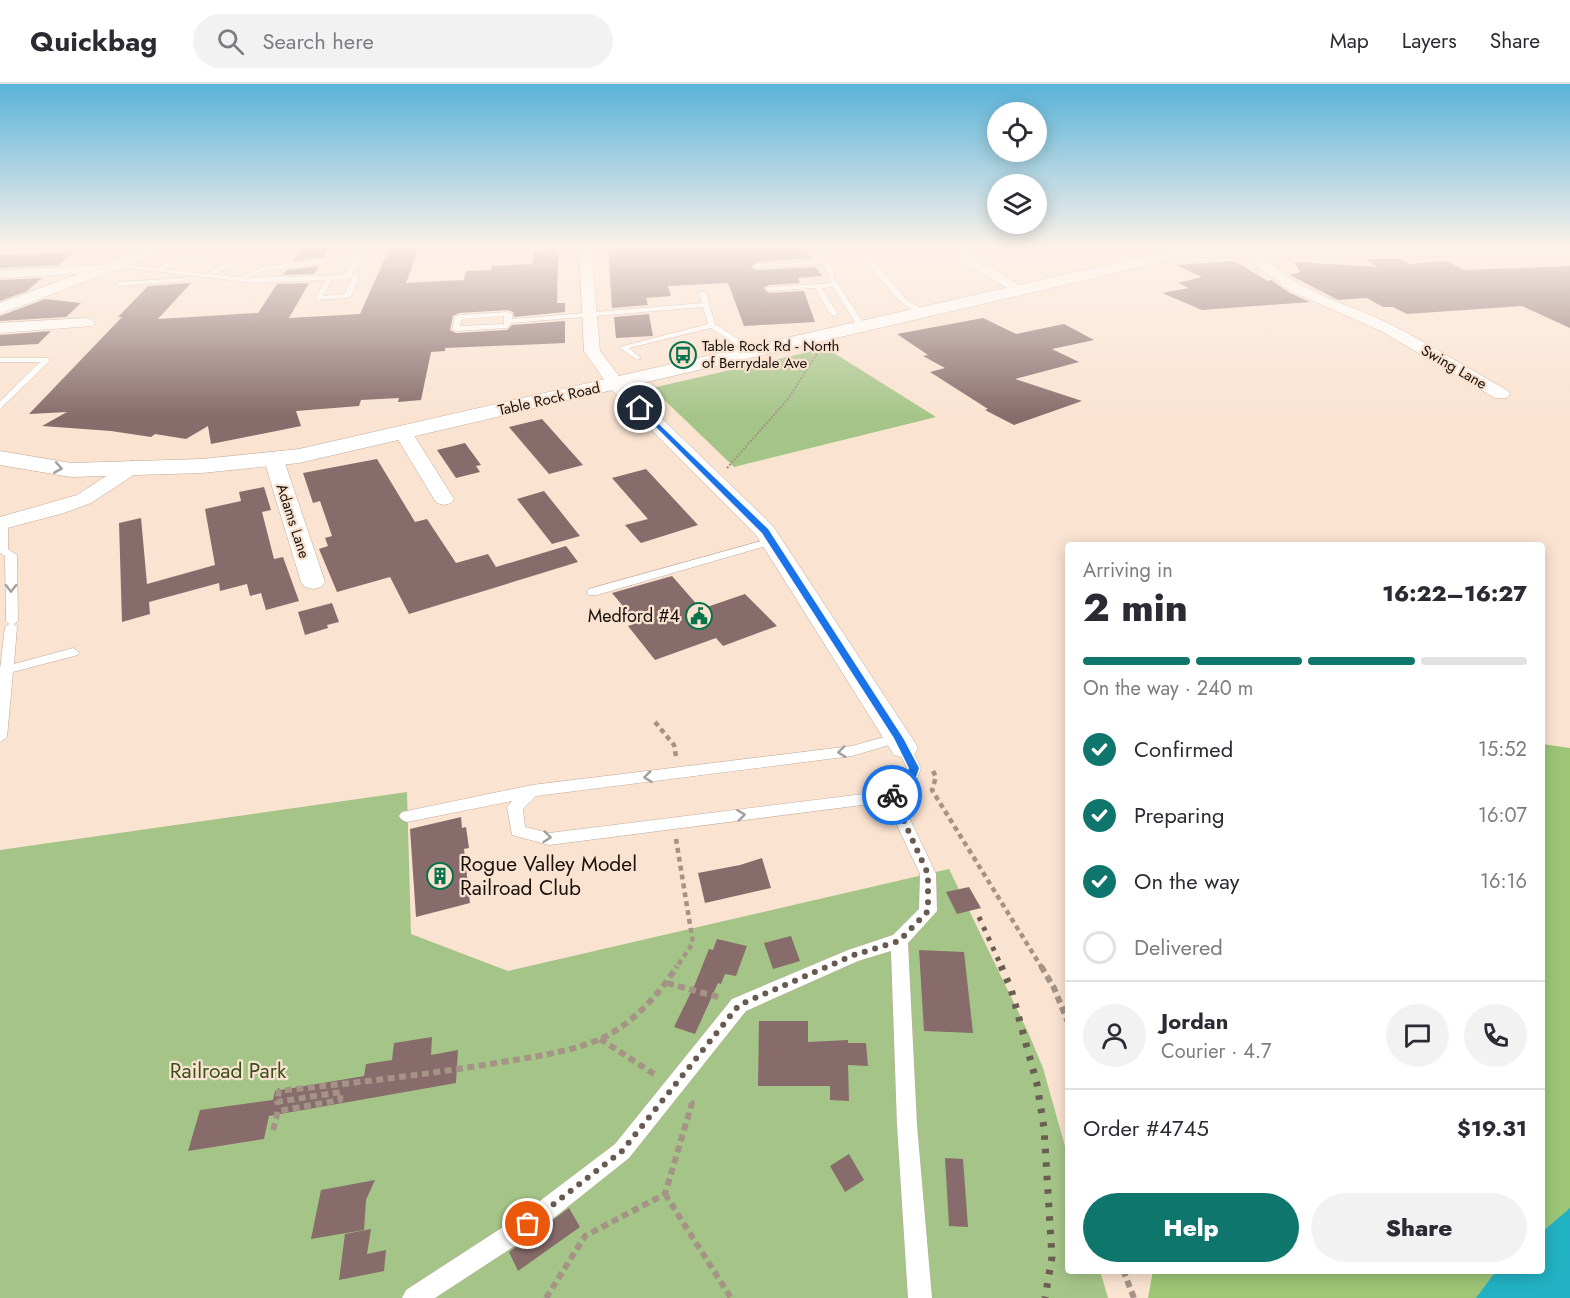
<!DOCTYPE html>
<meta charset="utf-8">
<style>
:root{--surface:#fff;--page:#f2f2f3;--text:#2b2b33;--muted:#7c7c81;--line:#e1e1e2;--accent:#0f766e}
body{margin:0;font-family:Jost,sans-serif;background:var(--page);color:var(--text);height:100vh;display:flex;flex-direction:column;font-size:22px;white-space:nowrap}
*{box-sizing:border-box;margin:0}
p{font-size:20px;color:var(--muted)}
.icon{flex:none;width:33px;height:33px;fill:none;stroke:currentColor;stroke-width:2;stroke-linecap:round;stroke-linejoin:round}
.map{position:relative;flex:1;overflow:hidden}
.sheet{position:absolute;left:1065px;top:458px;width:480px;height:732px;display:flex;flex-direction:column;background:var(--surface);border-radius:6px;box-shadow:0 3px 15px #0003}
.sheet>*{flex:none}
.buttons{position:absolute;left:987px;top:18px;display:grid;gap:12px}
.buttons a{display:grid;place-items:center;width:60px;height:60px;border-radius:50%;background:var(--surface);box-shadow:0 3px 15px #0003;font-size:30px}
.pin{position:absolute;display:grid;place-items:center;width:51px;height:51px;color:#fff;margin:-26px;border:3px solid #fff;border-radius:50%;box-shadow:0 2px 6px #0007}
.courier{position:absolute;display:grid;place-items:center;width:60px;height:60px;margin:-30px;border:4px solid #1a73e8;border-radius:50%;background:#fff;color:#222;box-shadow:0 2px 8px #0007}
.summary em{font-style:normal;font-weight:800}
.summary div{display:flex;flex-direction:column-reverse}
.summary{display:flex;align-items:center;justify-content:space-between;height:102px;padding:0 18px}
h1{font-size:39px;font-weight:800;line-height:45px}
.bar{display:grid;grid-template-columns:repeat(4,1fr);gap:9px 6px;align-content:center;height:72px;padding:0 18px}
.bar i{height:8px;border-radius:4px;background:var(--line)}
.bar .current{background:var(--accent)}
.bar p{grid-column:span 4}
.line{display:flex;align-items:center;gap:15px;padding:0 18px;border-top:2px solid var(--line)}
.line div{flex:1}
.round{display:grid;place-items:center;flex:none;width:63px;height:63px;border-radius:32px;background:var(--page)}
ol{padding:0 18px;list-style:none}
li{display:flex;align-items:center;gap:18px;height:66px}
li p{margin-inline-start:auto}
li .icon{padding:6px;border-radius:50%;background:var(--accent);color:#fff;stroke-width:4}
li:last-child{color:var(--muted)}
li i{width:33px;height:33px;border:3px solid var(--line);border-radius:50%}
.action{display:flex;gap:12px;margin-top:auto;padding:12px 18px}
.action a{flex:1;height:69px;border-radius:36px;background:var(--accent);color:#fff;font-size:24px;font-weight:800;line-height:69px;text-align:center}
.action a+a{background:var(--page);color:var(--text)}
header{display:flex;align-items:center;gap:36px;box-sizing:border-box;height:84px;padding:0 30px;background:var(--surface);border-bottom:2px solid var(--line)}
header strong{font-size:28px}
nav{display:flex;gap:33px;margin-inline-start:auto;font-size:21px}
.search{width:420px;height:54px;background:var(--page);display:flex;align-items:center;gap:15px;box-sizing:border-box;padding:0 21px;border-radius:33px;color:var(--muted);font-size:22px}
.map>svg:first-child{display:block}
.green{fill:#a5c588}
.forest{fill:#9dc677}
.water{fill:#23b2c3}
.building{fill:#876c6b}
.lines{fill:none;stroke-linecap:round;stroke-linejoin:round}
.service-casing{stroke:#bea897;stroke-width:1}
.minor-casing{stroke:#bea897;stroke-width:1}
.secondary-casing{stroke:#bea897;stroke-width:1}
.primary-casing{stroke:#bea897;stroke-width:1}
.path-far2{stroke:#a59386;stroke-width:2;stroke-dasharray:2 1.5;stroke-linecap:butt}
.path-far1{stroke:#a59386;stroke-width:4.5;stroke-dasharray:5 4;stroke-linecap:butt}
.path{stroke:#a59386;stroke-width:6;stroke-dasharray:7 4.5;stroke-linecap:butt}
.service{fill:#fff;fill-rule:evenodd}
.minor{fill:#fff;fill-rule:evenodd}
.secondary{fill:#fff;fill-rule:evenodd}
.primary{fill:#fff;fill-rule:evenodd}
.rail-far1{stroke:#6a5d52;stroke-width:5;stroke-dasharray:4 7;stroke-linecap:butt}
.rail{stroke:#6a5d52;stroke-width:7;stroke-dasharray:4.5 9;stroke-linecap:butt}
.oneway{stroke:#a3a09d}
.route{fill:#1a73e8}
.done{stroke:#685a50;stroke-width:6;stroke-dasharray:0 10.8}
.labels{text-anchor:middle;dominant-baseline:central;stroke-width:4.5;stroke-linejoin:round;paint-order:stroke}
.far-poi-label{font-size:15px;fill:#19110b;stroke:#fae3d1;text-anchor:start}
.far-street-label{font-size:15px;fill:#19110b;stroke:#fae3d1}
.poi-label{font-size:18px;fill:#19110b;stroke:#fae3d1;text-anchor:end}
.near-poi-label{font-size:21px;fill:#19110b;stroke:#fae3d1;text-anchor:start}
.near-park-label{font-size:21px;fill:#38511b;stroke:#fae3d1}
</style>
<header>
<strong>Quickbag</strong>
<div class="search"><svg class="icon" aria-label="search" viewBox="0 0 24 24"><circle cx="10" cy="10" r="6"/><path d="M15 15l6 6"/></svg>Search here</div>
<nav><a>Map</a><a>Layers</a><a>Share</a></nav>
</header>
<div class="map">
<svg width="1570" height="1214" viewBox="0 0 1570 1214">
<rect width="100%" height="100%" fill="#fae3d1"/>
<path class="green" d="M 826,264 L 936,333 L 734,383 L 652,304 Z
M 407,708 L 411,850 L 508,887 L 949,785 L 1028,948 L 1043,984 L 1068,1073 L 1068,1186 L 1100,1187 L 1108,1214 L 0,1214 L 0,766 Z"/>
<path class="forest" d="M 1542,660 L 1570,664 L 1570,1214 L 1148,1214 L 1153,1187 L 1542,1186 Z"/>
<path class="water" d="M 1570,1124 L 1570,1214 L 1476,1214 L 1496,1187 L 1542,1186 L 1542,1148 Z"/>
<path class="building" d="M 302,163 L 330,163 L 324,173 L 293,177 Z
M 390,163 L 419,163 L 406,199 L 464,196 L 466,187 L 491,186 L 492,182 L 529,180 L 533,179 L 533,167 L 555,165 L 555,169 L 558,169 L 557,219 L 565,219 L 565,228 L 514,233 L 513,228 L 508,226 L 459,229 L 453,232 L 450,246 L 456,249 L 507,246 L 512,241 L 565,237 L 565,259 L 445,264 L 445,267 L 431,268 L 421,316 L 398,318 L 399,314 L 361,316 L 359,322 L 296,327 L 301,342 L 211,360 L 208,342 L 186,355 L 155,350 L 151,353 L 111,347 L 42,342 L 67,328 L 29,330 L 122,233 L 118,233 L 148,202 L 191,199 L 158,235 L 258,229 L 277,200 L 309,199 L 289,234 L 360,230 Z
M 608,163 L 804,163 L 811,174 L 756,178 L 751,183 L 756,186 L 816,183 L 822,192 L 798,194 L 800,199 L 769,201 L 763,204 L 769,209 L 804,207 L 815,238 L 744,242 L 728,199 L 668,202 L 671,212 L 646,214 L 648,221 L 612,224 Z
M 74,168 L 58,181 L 0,184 L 0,171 Z
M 1366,175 L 1402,175 L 1409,180 L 1446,177 L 1465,186 L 1570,182 L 1570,244 L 1522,222 L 1407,230 L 1393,223 L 1383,223 L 1367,214 L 1338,216 L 1290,191 L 1300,188 L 1294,178 L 1377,183 Z
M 1234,177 L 1268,197 L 1271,196 L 1290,209 L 1310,218 L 1202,226 L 1162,209 L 1189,204 L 1178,199 L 1202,193 L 1176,181 Z
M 319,182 L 314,190 L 283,191 L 287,186 Z
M 42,194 L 27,207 L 0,217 L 0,196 Z
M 45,215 L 81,219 L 66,233 L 0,237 L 0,232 Z
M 649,230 L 653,252 L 616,254 L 614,233 Z
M 983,234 L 1016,250 L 1064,240 L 1094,256 L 1052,265 L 1079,278 L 1015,295 L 1082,317 L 1014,341 L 985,326 L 988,325 L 930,288 L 945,284 L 923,272 L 928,271 L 897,250 Z
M 51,247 L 38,260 L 0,262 L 0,251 Z
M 542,335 L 583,381 L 549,390 L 509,343 Z
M 465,359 L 481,381 L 476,382 L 480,388 L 456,394 L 437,366 Z
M 377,375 L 415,438 L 427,435 L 456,479 L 488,470 L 496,483 L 566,462 L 578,478 L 409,530 L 390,493 L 337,508 L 319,465 L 328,462 L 325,454 L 332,452 L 320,417 L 313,419 L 303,389 Z
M 646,385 L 698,441 L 641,459 L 639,457 L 625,441 L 648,435 L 612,394 Z
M 264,403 L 271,426 L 262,428 L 274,475 L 283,473 L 299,517 L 266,526 L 261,509 L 250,512 L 247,500 L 220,507 L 219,499 L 149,518 L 150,530 L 122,538 L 119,439 L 141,434 L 147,500 L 215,481 L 205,425 L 241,417 L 239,408 Z
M 544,407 L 580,452 L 552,460 L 517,415 Z
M 672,492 L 701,525 L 745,510 L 777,542 L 723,562 L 716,554 L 655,576 L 628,542 L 637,539 L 612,509 Z
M 332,519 L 339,538 L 327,541 L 328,544 L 305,551 L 298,528 Z
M 461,733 L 462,744 L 466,743 L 469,764 L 464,765 L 470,819 L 416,833 L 410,745 Z
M 762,774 L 771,804 L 705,819 L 698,789 L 740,781 Z
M 969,803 L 981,824 L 957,830 L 946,808 Z
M 791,852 L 800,877 L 773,885 L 764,859 Z
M 717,855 L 747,862 L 736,892 L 725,890 L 721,900 L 718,899 L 695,950 L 674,943 L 695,900 L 709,865 L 713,866 Z
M 919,866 L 964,868 L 973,949 L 924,947 Z
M 759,937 L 808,937 L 808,958 L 848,956 L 848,959 L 866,959 L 868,982 L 848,981 L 849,1017 L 830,1016 L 830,1002 L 758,1002 Z
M 432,953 L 431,971 L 458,966 L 456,999 L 269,1032 L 264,1055 L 188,1067 L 200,1026 L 273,1016 L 275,1007 L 364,992 L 366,980 L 392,976 L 394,959 Z
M 849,1070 L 864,1096 L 845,1108 L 830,1082 Z
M 945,1074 L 963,1075 L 968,1143 L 949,1142 Z
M 375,1096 L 366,1116 L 364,1146 L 311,1155 L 321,1106 Z
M 569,1124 L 580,1143 L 518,1187 L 509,1168 Z
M 371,1145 L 367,1170 L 386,1166 L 384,1187 L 339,1196 L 345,1150 Z"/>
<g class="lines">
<defs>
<path id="service" d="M 360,163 L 366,163 L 369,169 L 361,175 L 351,190 L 360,192 L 351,212 L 347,214 L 315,216 L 325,196 L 255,199 L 109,182 L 112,180 L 155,184 L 186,171 L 237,177 L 237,179 L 213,191 L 240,193 L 265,182 L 357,172 L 363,168 ZM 187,175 L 227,179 L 205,190 L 164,185 ZM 354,176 L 344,191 L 248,194 L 266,186 ZM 352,194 L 344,210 L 323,212 L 332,196 Z
M 814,163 L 820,163 L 833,185 L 834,194 L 866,243 L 865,245 L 859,245 L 833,203 L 822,204 L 838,230 L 834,232 L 830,230 L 815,204 L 769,207 L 765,205 L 769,203 L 831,199 L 824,180 L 756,184 L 753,182 L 756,180 L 822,176 Z
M 857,163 L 863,163 L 908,217 L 926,227 L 926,231 C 903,231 870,181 857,163 Z
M 1105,163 L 1111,163 L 1130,180 L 1130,182 L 1126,182 Z
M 185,194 L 187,197 L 118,202 L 115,200 L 118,198 Z
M 702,207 L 706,209 L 715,240 L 756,266 L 756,270 L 750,270 L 711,244 L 629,264 L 641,274 L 637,276 L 619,263 L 708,240 L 703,223 L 511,239 L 507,244 L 456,247 L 452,245 L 455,233 L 459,231 L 508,228 L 512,230 L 512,235 L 702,219 L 698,209 ZM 504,232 L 504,240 L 460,242 L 462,235 Z
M 0,274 L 47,274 L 51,276 L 0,325 L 0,317 L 40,278 L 0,278 Z
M 3,436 L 8,439 L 8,465 L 17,471 L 18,537 L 14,540 L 17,543 L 14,580 L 73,564 L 79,568 L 78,571 L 13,588 L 7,653 L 0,658 L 0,585 L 5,543 L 9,540 L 6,537 L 5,472 L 0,469 L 0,437 Z
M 772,454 L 776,455 L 776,459 L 597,511 L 589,511 L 587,508 L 589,505 Z
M 898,649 L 903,651 L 905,654 L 903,657 L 852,672 L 536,712 L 523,725 L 525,743 L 549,749 L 888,707 L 902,698 L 907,684 L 897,664 L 899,660 L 909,660 L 921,684 L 913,705 L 900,714 L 936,790 L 937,827 L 908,859 L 917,1041 L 932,1214 L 908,1214 L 897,1041 L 891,867 L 858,877 L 746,927 L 629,1074 L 536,1148 L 435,1214 L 402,1214 L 406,1206 L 520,1132 L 615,1060 L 732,915 L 848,866 L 893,851 L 919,825 L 920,790 L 886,718 L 549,761 L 512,751 L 507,723 L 512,717 L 407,738 L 402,736 L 399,732 L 402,728 L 532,701 L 852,662 Z"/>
<path id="minor" d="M 579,163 L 591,163 L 600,267 L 622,296 L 773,442 L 914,657 L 918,664 L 914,671 L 904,674 L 894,671 L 756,451 L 610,304 L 584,267 Z
M 955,163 L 968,163 L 967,165 L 971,171 L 1028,206 L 1026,209 L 1016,209 L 961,177 L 954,165 Z
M 1019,163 L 1033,163 L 1034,165 L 1028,169 Z
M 1255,163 L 1260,164 C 1283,205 1351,220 1392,241 C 1431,261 1469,285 1507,306 L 1510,310 L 1507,314 L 1495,314 L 1381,247 L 1291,207 L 1258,183 L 1250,174 L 1249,167 Z
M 105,181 L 112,185 L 110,188 L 0,194 L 0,186 Z
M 87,234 L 92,236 L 95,239 L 92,242 L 0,249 L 0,239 Z
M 403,343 L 410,345 L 454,415 L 451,419 L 444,421 L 437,419 L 434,415 L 394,349 L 396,345 Z
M 274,370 L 281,372 L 284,376 L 325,498 L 321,503 L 313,505 L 305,503 L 301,498 L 264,376 L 267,372 Z
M 133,377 L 140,379 L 143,383 L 140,387 L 91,419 L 64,429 L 0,446 L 0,433 L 77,411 L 126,379 Z"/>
<path id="secondary" d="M 1193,163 L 1570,163 L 1570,172 L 1193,173 L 1167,177 L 299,379 L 202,389 L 71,393 L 0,381 L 0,367 L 71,379 L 202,375 L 299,365 L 1167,167 Z"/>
<path id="primary" d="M 150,163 L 171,163 L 168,166 L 0,230 L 0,219 Z"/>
</defs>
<use href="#service" class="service-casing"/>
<use href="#minor" class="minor-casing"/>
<use href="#secondary" class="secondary-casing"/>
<use href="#primary" class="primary-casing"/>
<path class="path-far2" d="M 727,384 L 788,315 L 817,270"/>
<path class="path-far1" d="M 655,638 L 674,661 L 676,672
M 933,687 L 936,693 L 932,706 L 1042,884
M 676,755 L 693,859 L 676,884"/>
<path class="path" d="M 1041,882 L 1054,904 L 1068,938
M 667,899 L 718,913
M 600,955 L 657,992
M 273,1046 L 278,1027 L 340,1016 L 341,1008 L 277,1018 L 279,1007 C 352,999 424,991 496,979 C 531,973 566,969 598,956 C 632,941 658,912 677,882
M 665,1110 L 731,1214
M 1123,1186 L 1134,1214
M 546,1214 L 585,1152 L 665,1110 L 692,1019 L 689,1017"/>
<use href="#service" class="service"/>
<use href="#minor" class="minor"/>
<use href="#secondary" class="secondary"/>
<use href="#primary" class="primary"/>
<path class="rail-far1" d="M 979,833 L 1002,884"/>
<path class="rail" d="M 1001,882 L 1011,905 L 1037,1000 L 1044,1044 L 1052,1173 L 1045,1214"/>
</g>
<defs><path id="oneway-chevron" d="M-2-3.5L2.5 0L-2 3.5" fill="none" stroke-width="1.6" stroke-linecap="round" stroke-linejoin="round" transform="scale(1.5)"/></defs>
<g class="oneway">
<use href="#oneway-chevron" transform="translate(58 384) rotate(10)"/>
<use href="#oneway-chevron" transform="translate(11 504) rotate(90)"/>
<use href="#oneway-chevron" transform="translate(842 668) rotate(173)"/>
<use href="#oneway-chevron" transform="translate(648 693) rotate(173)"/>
<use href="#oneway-chevron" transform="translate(741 731) rotate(-7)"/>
<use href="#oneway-chevron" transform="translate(547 753) rotate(6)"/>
</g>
<linearGradient id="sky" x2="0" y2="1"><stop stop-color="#59b3d9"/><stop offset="0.49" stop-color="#fdf2ea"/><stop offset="1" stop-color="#fdf2ea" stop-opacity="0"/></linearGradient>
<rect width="1570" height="333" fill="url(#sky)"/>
<path class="route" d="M 640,322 L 768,445 L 903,654 L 919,684 C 915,698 906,717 888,714 L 888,709 L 904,699 L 909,684 L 894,654 L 762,449 L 638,325 Z"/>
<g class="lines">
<path class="done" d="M 528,1140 L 622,1067 L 739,921 L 854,871 L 899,857 L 928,827 L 928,790 L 892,711"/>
</g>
<defs>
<symbol id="bus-ring" viewBox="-11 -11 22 22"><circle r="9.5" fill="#fae3d1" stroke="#07734b" stroke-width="1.5"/><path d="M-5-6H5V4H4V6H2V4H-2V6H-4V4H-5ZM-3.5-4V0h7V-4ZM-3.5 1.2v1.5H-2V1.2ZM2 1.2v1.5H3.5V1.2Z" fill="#07734b"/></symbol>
<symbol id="civic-ring" viewBox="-11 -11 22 22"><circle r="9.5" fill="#fae3d1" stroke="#07734b" stroke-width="1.5"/><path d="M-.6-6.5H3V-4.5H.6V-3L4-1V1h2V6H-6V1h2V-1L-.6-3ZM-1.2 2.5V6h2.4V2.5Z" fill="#07734b"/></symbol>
<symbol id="building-ring" viewBox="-11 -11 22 22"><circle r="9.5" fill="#fae3d1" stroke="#07734b" stroke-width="1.5"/><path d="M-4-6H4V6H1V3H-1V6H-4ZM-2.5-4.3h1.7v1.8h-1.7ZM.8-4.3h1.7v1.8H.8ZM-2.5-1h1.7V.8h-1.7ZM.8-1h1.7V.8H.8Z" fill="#07734b"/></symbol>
</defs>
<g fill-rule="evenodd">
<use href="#bus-ring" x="668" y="256" width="30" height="30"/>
<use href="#civic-ring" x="684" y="517" width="30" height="30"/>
<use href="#building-ring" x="425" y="777" width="30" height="30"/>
</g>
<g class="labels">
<g class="far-poi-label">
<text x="702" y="262">Table Rock Rd - North<tspan x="702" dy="17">of Berrydale Ave</tspan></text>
</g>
<g class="far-street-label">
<text transform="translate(1454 283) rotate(30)">Swing Lane</text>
<text transform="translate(549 315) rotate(-13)">Table Rock Road</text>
<text transform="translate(293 437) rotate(72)">Adams Lane</text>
</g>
<g class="poi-label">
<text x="680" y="532">Medford #4</text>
</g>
<g class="near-poi-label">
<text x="460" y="780">Rogue Valley Model<tspan x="460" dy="24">Railroad Club</tspan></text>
</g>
<g class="near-park-label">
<text x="228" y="987">Railroad Park</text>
</g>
</g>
</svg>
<div class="buttons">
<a><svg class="icon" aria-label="locate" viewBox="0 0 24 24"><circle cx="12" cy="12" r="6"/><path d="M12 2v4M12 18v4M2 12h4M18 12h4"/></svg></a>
<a><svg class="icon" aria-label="layers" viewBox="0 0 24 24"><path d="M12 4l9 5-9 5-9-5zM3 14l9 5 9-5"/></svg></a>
</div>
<div class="pin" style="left:528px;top:1140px;background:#ea580c"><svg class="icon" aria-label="bag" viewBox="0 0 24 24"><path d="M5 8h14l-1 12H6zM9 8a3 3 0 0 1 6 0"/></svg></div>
<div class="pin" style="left:640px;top:324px;background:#1f2937"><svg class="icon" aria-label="home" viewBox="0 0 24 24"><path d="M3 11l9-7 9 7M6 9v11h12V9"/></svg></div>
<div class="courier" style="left:892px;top:711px"><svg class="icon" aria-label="bike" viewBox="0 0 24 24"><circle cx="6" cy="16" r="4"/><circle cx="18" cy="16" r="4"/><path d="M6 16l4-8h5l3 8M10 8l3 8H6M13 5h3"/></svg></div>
<section class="sheet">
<div class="summary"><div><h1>2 min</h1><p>Arriving in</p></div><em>16:22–16:27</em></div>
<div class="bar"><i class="current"></i><i class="current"></i><i class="current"></i><i></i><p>On the way · 240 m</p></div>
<ol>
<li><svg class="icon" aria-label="check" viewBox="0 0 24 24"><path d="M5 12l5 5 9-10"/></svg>Confirmed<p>15:52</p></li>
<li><svg class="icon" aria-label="check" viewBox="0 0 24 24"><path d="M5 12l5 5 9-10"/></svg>Preparing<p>16:07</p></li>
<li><svg class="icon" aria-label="check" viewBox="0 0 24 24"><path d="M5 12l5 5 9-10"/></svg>On the way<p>16:16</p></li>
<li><i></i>Delivered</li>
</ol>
<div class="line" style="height:108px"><a class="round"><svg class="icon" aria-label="person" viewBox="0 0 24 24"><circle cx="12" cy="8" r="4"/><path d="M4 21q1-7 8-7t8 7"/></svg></a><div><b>Jordan</b><p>Courier · 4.7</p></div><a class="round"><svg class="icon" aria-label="chat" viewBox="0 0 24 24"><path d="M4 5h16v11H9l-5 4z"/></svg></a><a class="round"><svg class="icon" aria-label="phone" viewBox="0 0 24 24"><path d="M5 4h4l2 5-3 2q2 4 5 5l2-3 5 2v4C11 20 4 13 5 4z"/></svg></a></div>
<div class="line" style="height:78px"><div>Order #4745</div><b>$19.31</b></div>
<div class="action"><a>Help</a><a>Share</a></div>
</section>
</div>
